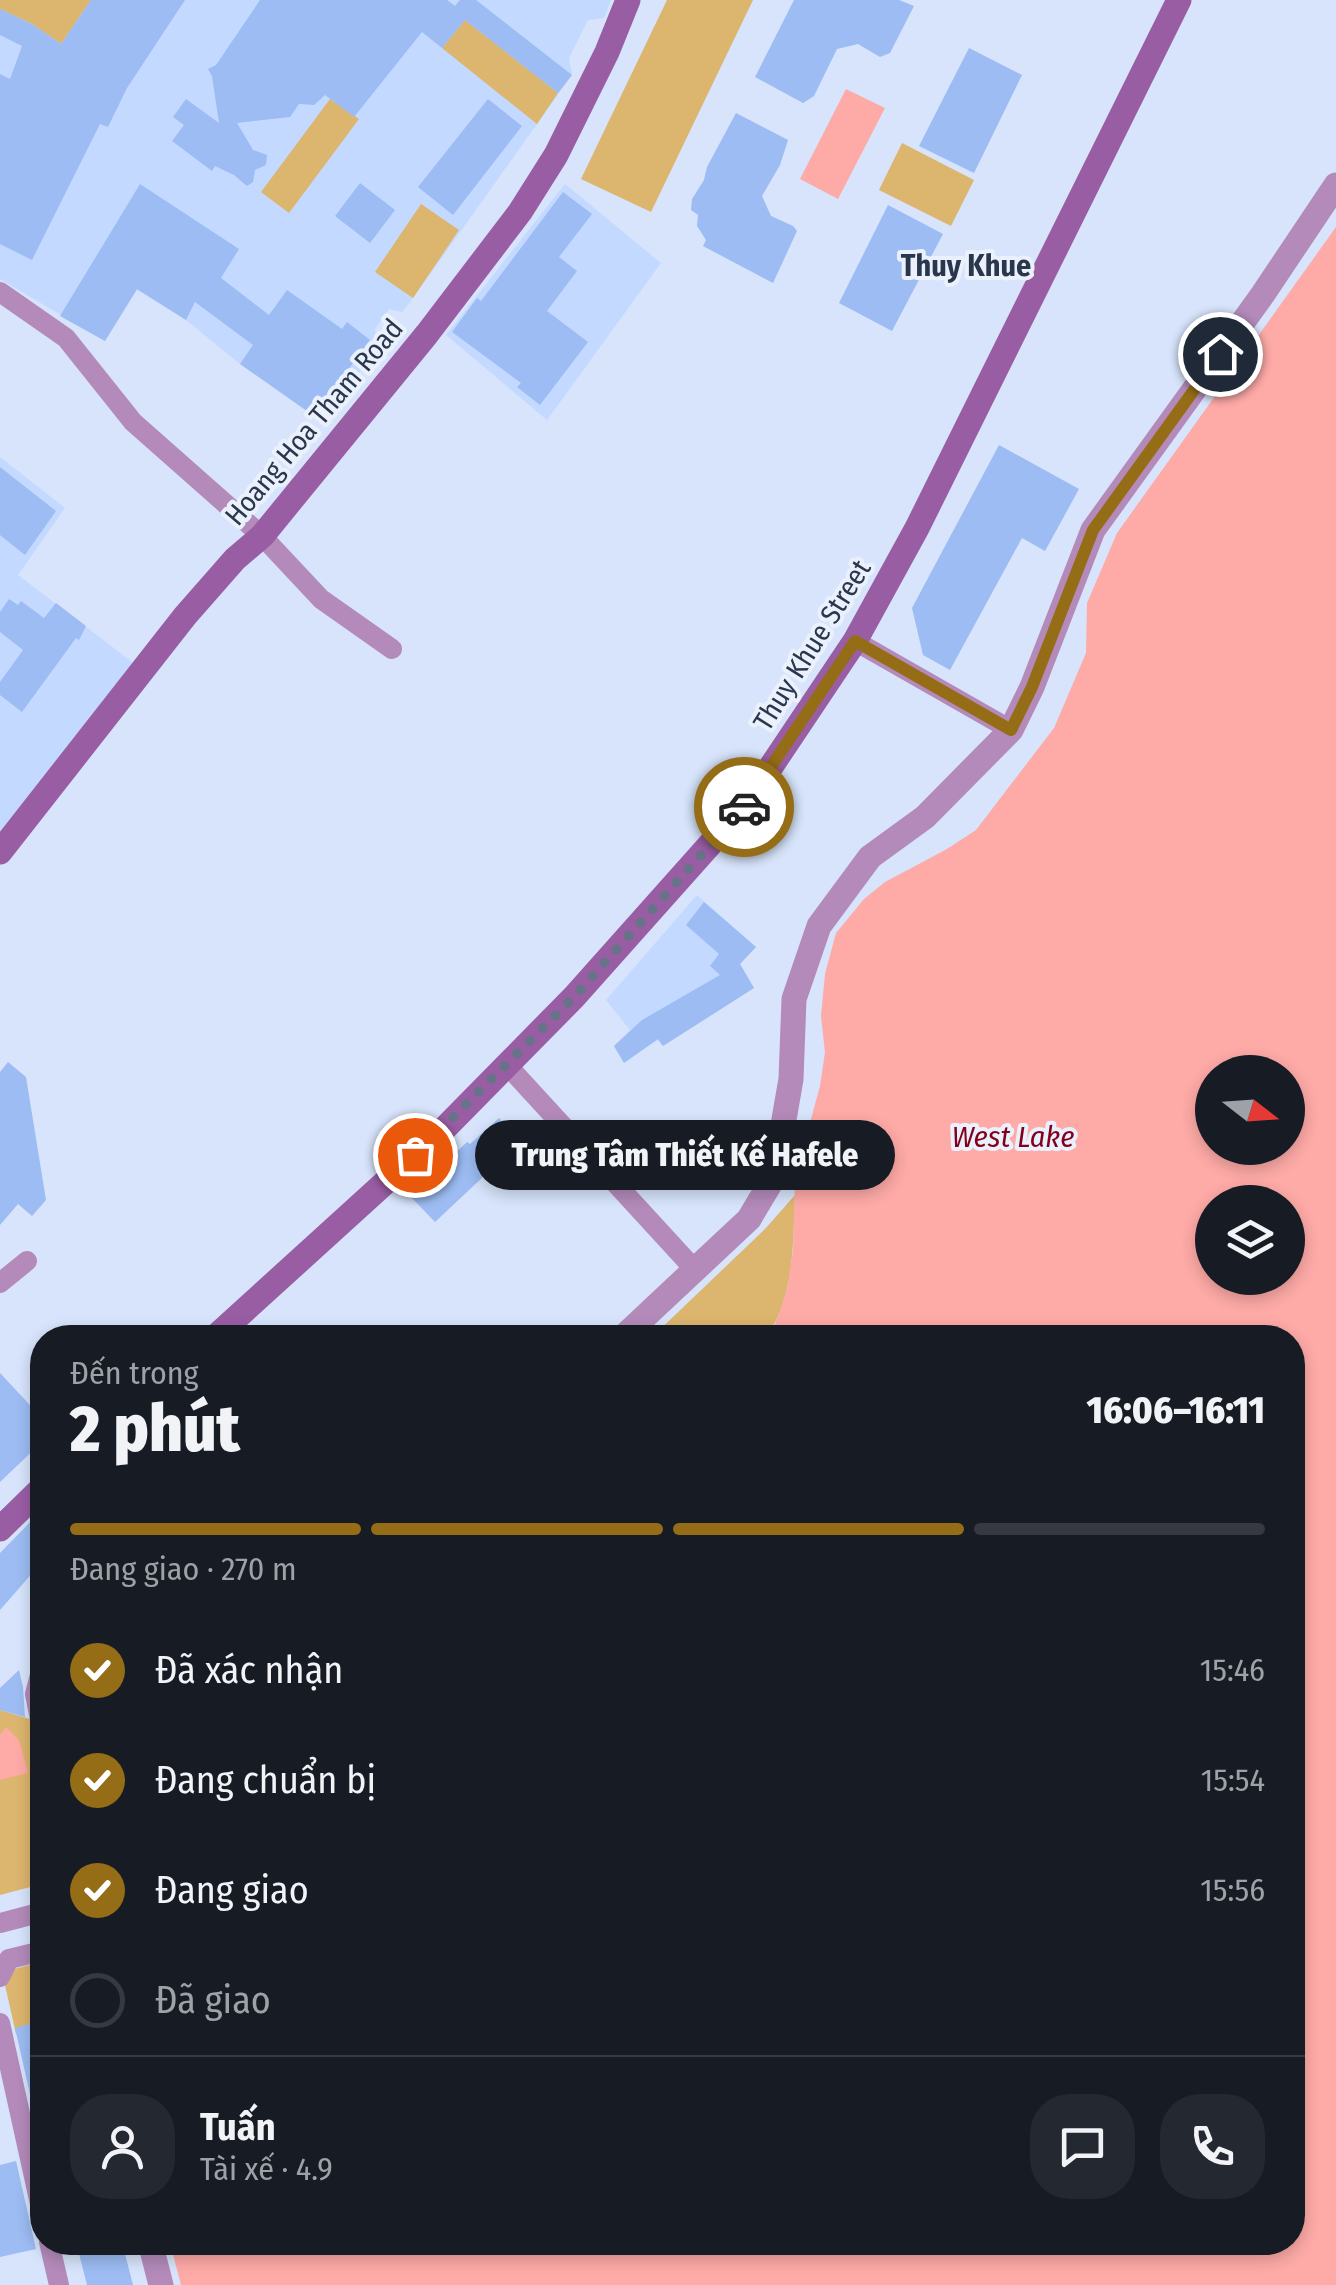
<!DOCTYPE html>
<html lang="vi">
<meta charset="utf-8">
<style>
:root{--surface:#171b24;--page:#242831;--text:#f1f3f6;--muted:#9ea1a6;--line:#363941;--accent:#956d17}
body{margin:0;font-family:"Fira Sans Condensed",sans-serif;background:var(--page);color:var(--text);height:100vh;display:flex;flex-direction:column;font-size:38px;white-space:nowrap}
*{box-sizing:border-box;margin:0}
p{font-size:32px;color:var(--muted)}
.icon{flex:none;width:55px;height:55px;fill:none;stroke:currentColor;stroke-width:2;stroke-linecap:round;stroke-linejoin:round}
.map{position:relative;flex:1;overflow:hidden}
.side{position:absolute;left:30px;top:1325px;width:1275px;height:930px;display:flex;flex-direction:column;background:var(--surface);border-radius:40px;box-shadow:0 5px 15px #0003}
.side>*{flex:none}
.needle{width:65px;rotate:107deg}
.controls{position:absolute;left:1195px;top:1055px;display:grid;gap:20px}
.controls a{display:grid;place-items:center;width:110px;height:110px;border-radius:50%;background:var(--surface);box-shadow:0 5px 15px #0003;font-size:50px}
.pin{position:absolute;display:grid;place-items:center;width:85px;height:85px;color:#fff;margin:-42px;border:5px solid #fff;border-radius:50%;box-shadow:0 2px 10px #0007}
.courier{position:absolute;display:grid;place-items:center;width:100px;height:100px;margin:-50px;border:8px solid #956d17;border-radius:50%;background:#fff;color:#222;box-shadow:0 2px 12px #0007}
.bubble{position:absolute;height:70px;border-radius:35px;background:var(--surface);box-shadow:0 5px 15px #0003;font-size:32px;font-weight:800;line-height:70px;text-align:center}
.headline em{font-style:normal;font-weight:800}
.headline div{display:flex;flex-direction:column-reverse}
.headline{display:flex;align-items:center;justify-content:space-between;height:170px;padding:0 40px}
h1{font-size:65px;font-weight:800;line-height:75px}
.bar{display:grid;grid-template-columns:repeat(4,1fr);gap:15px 10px;align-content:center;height:120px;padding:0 40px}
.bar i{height:12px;border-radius:8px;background:var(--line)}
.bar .on{background:var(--accent)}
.bar p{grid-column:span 4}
.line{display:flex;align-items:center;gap:25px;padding:0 40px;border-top:2px solid var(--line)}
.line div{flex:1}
.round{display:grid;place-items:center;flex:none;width:105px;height:105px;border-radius:40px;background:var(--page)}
ol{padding:0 40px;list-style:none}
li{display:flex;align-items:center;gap:30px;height:110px}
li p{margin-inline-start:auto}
li .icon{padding:10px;border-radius:50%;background:var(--accent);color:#fff;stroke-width:4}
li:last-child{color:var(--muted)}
li i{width:55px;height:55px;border:5px solid var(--line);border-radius:50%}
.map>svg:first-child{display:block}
.built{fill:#c3d9ff}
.green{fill:#dcb56e}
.water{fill:#feaaa7;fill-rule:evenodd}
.building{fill:#9cbcf3}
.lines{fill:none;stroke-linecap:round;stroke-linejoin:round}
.minor{stroke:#b38aba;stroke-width:20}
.tertiary{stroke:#b38aba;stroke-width:25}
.secondary{stroke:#995da4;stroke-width:25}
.done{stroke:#667389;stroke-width:10;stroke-dasharray:0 18}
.route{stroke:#956d17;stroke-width:12}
.labels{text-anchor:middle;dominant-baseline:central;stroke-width:8;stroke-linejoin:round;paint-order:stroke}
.street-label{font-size:28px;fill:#29364c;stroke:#eaf1fc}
.neighbourhood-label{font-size:30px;font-weight:bold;fill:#29364c;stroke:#eaf1fc}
.water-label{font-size:30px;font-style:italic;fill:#82001a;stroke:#eaf1fc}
</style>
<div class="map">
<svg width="1336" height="2285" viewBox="0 0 1336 2285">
<rect width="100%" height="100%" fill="#d7e4fb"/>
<path class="built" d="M 0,0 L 611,0 L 604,18 L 588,20 L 569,58 L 572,75 L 413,298 L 402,312 L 389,309 L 375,329 L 378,346 L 324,423 L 240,364 L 186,320 L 137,290 L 105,341 L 0,279 Z
M 565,184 L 661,263 L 547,420 L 446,335 Z
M 0,457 L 65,508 L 18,575 L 136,665 L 0,832 Z
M 697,895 L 756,947 L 740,964 L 754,988 L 663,1046 L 657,1040 L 624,1063 L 614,1046 L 630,1030 L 606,1000 Z"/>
<path class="green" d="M 0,0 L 91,0 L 61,44 L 32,24 L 0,9 Z
M 667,0 L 753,0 L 651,212 L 581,179 Z
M 465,20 L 558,93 L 537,124 L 442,48 Z
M 330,99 L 359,119 L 289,213 L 261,192 Z
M 902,143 L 974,180 L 951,226 L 879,190 Z
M 421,204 L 459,230 L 413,298 L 375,272 Z
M 795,1195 C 793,1242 795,1298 766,1337 L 651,1338 L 765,1229 Z
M 0,1710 L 30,1719 L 42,1764 L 42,1779 L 36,1781 L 42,1809 L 42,1884 L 0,1895 Z
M 33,1964 L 42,2010 L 42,2027 L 16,2034 L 5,1985 L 14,1969 Z"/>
<path class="water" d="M 846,89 L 885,108 L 838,199 L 800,179 Z
M 1336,227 L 1336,2285 L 181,2285 L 170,2243 L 1292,2242 L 1292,1338 L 766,1337 L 774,1327 L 787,1290 L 793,1251 L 795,1178 L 820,1086 L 825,1052 L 821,1016 L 825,974 L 836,933 L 864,899 L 885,882 L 947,849 L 976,830 L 1054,728 L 1086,653 L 1087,603 L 1117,533 ZM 1288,1072 L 1288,1148 L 1212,1148 L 1212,1072 ZM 1288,1202 L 1288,1278 L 1212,1278 L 1212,1202 Z
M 6,1727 L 19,1740 L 28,1773 L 0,1780 L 0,1735 Z"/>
<path class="building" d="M 91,0 L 185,0 L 127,88 L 108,127 L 100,124 L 32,260 L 0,244 L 0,74 L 10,79 L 22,46 L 0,35 L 0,9 L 32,24 L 61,44 Z
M 260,0 L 447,0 L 455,6 L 460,0 L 476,0 L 572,75 L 558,93 L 465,20 L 442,48 L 422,32 L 354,117 L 325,95 L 314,105 L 299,104 L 290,117 L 237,123 L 253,150 L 267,155 L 266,165 L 255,170 L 253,182 L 247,186 L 234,175 L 215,166 L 212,171 L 172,141 L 184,125 L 173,117 L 186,99 L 219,123 L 212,76 L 208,69 L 216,65 Z
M 794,0 L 899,0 L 914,6 L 890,53 L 880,57 L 858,44 L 837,49 L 814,96 L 803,103 L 755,77 Z
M 969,48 L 1022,75 L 974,173 L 919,146 Z
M 488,99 L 522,126 L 453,215 L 418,187 Z
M 736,113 L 788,140 L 780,165 L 762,196 L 771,216 L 793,226 L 797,231 L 773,283 L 703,246 L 706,240 L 697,226 L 698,215 L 691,210 L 692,199 L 704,180 L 707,167 Z
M 360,183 L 395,210 L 370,243 L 335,216 Z
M 140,184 L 239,249 L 221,278 L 269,315 L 287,290 L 342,329 L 347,322 L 370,340 L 314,416 L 240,364 L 253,345 L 195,302 L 186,320 L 137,289 L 105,341 L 60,316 Z
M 563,192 L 592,214 L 559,257 L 577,271 L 547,311 L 588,342 L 540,405 L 517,387 L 521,383 L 452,332 L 477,298 L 481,301 Z
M 888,205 L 943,234 L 892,331 L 839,303 Z
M 999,445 L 1079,489 L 1045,551 L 1022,538 L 950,670 L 923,655 L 912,608 Z
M 0,467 L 56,511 L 25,555 L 0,535 Z
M 9,599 L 18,605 L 21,601 L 44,618 L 56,603 L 86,626 L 79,640 L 76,638 L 22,712 L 0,695 L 0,682 L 23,650 L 0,632 L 0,612 Z
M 704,902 L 756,947 L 740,964 L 754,988 L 663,1046 L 658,1039 L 624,1063 L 614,1046 L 642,1020 L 720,975 L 710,966 L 719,954 L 686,925 Z
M 8,1062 L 26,1077 L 46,1200 L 32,1216 L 18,1204 L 0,1225 L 0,1072 Z
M 499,1118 L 531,1154 L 510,1172 L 500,1161 L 435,1222 L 410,1196 L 467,1142 L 470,1144 Z
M 0,1373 L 42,1418 L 42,1442 L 0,1482 Z
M 42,1510 L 42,1562 L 0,1610 L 0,1553 Z
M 19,1670 L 23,1687 L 25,1717 L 0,1710 L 0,1688 Z
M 42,2020 L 42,2124 L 37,2125 L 15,2028 Z
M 16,2161 L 36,2249 L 0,2257 L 0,2165 Z
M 76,2242 L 122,2242 L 133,2285 L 87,2285 Z"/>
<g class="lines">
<path class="minor" d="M 0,292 L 66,338 L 133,422 L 262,536 L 321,599 L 392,649
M 855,641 L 1011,730
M 507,1065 L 696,1271
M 0,1283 L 27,1261
M 42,1667 L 35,1694 L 42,1731
M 0,1923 L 42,1912
M 0,1977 L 9,1959 L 42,1951
M 0,2023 L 42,2213
M 49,2242 L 59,2285"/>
<path class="tertiary" d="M 622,1338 L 749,1219 L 774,1177 L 791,1079 L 794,999 L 819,926 L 870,857 L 925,817 L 1011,730 L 1032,687 L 1093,530 L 1263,294 L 1336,185
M 150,2242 L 161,2285"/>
<path class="secondary" d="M 0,852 L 185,616 L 235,559 L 262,536 L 427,334 L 520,212 L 556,155 L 607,52 L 628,0
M 214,1338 L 444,1129 L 507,1065 L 574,997 L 746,804 L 855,641 L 917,528 L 1179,0
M 0,1529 L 42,1488"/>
</g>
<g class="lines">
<path class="done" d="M 415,1155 L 574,997 L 744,807"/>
<path class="route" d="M 744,807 L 855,641 L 1011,730 L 1032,687 L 1093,530 L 1220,354"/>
</g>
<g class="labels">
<g class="street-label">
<text transform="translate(314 422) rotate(-50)">Hoang Hoa Tham Road</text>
<text transform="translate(812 645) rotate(-58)">Thuy Khue Street</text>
</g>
<g class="neighbourhood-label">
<text x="966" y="266">Thuy Khue</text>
</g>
<g class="water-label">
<text x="1013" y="1137">West Lake</text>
</g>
</g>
</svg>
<div class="controls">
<a><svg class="needle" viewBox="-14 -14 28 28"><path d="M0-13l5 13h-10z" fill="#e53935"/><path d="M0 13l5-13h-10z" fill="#9ea1a6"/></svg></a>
<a><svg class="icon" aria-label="layers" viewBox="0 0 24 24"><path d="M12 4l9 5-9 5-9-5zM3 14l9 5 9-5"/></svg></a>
</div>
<div class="pin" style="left:415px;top:1155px;background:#ea580c"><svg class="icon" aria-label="bag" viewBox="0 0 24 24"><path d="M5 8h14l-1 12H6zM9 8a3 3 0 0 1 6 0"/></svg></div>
<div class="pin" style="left:1220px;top:354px;background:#1f2937"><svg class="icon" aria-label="home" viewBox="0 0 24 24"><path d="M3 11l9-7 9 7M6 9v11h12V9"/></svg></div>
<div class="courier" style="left:744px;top:807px"><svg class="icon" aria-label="car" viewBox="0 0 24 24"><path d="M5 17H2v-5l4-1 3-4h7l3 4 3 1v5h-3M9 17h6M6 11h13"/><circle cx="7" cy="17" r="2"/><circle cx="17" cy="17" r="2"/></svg></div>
<div class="bubble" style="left:475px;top:1120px;width:420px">Trung Tâm Thiết Kế Hafele</div>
<section class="side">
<div class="headline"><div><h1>2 phút</h1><p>Đến trong</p></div><em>16:06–16:11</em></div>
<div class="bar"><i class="on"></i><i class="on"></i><i class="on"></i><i></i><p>Đang giao · 270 m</p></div>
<ol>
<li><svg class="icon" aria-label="check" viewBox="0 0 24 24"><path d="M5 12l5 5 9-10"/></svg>Đã xác nhận<p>15:46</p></li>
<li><svg class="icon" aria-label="check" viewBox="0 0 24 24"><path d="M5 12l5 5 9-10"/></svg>Đang chuẩn bị<p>15:54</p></li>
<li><svg class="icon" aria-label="check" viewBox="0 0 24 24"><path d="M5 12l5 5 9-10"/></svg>Đang giao<p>15:56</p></li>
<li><i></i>Đã giao</li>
</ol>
<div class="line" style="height:180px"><a class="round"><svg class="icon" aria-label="person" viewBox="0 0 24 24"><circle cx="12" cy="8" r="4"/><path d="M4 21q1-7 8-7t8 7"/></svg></a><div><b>Tuấn</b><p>Tài xế · 4.9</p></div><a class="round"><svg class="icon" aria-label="chat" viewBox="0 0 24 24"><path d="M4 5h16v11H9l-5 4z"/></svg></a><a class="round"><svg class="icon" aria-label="phone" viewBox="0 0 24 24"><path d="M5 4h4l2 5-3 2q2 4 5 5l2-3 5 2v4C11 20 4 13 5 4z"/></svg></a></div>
</section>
</div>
